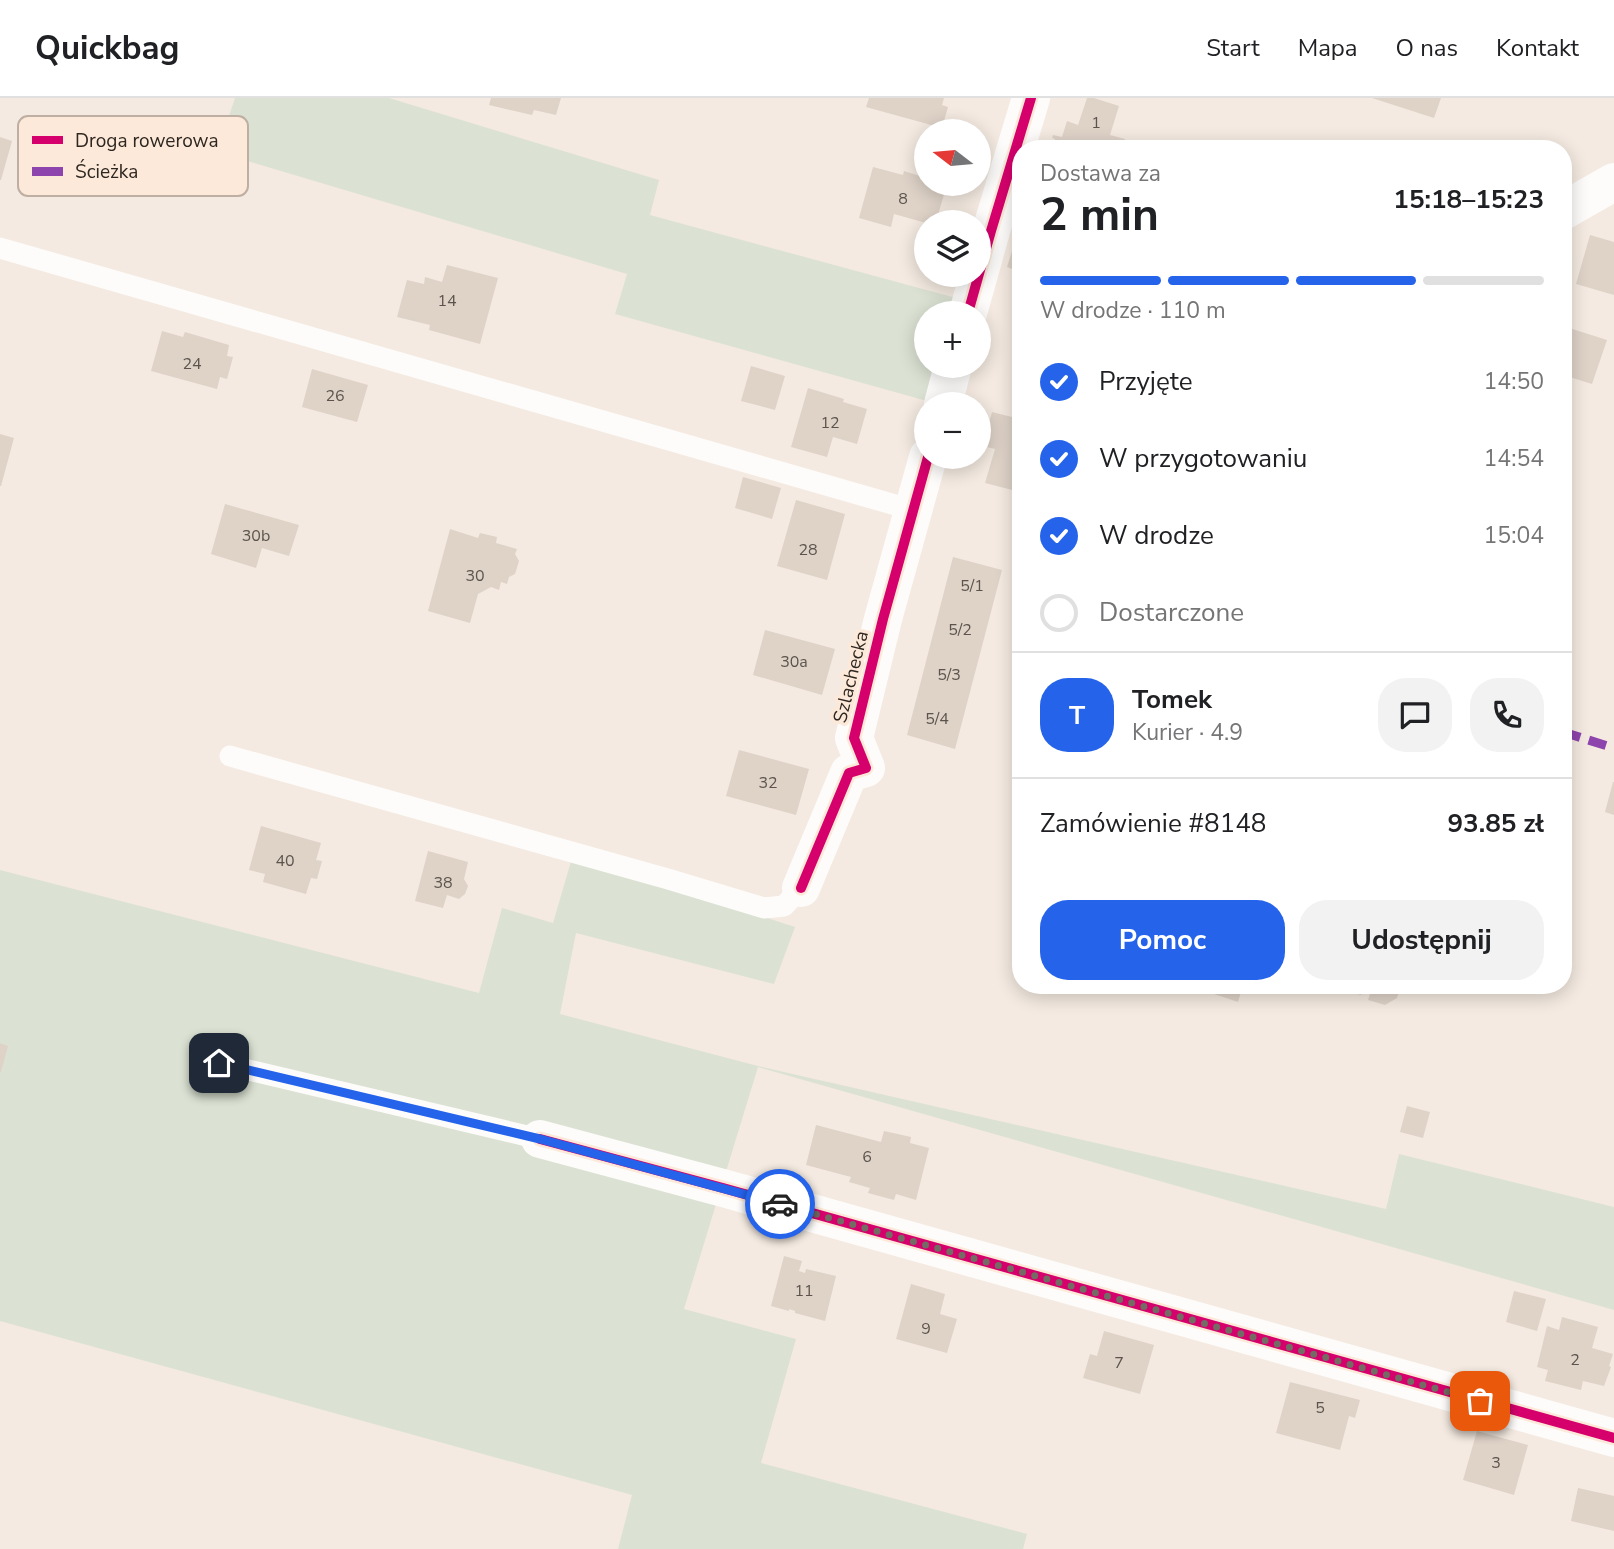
<!DOCTYPE html>
<html lang="pl">
<meta charset="utf-8">
<style>
:root{--surface:#fff;--page:#f2f2f2;--text:#202124;--muted:#757577;--line:#e0e0e0;--accent:#2563eb}
body{margin:0;font-family:"Nunito Sans",sans-serif;background:var(--page);color:var(--text);height:100vh;display:flex;flex-direction:column;font-size:26px;white-space:nowrap}
*{box-sizing:border-box;margin:0}
p{font-size:23px;color:var(--muted)}
.icon{flex:none;width:38px;height:38px;fill:none;stroke:currentColor;stroke-width:2;stroke-linecap:round;stroke-linejoin:round}
.map{position:relative;flex:1;overflow:hidden}
.drawer{position:absolute;left:1012px;top:42px;width:560px;height:854px;display:flex;flex-direction:column;background:var(--surface);border-radius:28px;box-shadow:0 4px 18px #0003}
.drawer>*{flex:none}
.needle{width:46px;rotate:286deg}
.tools{position:absolute;left:914px;top:21px;display:grid;gap:14px}
.tools a{display:grid;place-items:center;width:77px;height:77px;border-radius:50%;background:var(--surface);box-shadow:0 4px 18px #0003;font-size:35px}
.pin{position:absolute;display:grid;place-items:center;width:60px;height:60px;color:#fff;margin:-30px;border-radius:14px;box-shadow:0 4px 10px #0006}
.courier{position:absolute;display:grid;place-items:center;width:70px;height:70px;margin:-35px;border:5px solid #2563eb;border-radius:50%;background:#fff;color:#222;box-shadow:0 2px 9px #0007}
.overview em{font-style:normal;font-weight:700}
.overview div{display:flex;flex-direction:column-reverse}
.overview{display:flex;align-items:center;justify-content:space-between;height:119px;padding:0 28px}
h1{font-size:46px;font-weight:700;line-height:52px}
.bar{display:grid;grid-template-columns:repeat(4,1fr);gap:10px 7px;align-content:center;height:84px;padding:0 28px}
.bar i{height:9px;border-radius:5px;background:var(--line)}
.bar .on{background:var(--accent)}
.bar p{grid-column:span 4}
.line{display:flex;align-items:center;gap:18px;padding:0 28px;border-top:2px solid var(--line)}
.line div{flex:1}
.round{display:grid;place-items:center;flex:none;width:74px;height:74px;border-radius:28px;background:var(--page)}
ol{padding:0 28px;list-style:none}
li{display:flex;align-items:center;gap:21px;height:77px}
li p{margin-inline-start:auto}
li .icon{padding:7px;border-radius:50%;background:var(--accent);color:#fff;stroke-width:4}
li:last-child{color:var(--muted)}
li i{width:38px;height:38px;border:4px solid var(--line);border-radius:50%}
.button{display:flex;gap:14px;margin-top:auto;padding:14px 28px}
.button a{flex:1;height:80px;border-radius:28px;background:var(--accent);color:#fff;font-size:28px;font-weight:700;line-height:80px;text-align:center}
.button a+a{background:var(--page);color:var(--text)}
header{display:flex;align-items:center;gap:42px;box-sizing:border-box;height:98px;padding:0 35px;background:var(--surface);border-bottom:2px solid var(--line)}
header strong{font-size:33px}
nav{display:flex;gap:38px;margin-inline-start:auto;font-size:24px}
.map>svg:first-child{display:block}
.green{fill:#dbe2d3}
.building{fill:#dfd3c8}
.lines{fill:none;stroke-linecap:round;stroke-linejoin:round}
.service{stroke:#fdfcfa;stroke-width:21}
.minor{stroke:#fdfcfa;stroke-width:38}
.quiet{stroke:#8e44ad;stroke-width:9;stroke-dasharray:18 9;stroke-linecap:butt}
.cycleway-casing{stroke:#fce9d9;stroke-width:15}
.cycleway{stroke:#d6006c;stroke-width:10}
.done{stroke:#736b64;stroke-width:7;stroke-dasharray:0 12.6}
.route{stroke:#2563eb;stroke-width:9}
.labels{text-anchor:middle;dominant-baseline:central;stroke-width:7;stroke-linejoin:round;paint-order:stroke}
.number-label{font-size:16px;fill:#5c544c}
.street-label{font-size:19px;fill:#2e2721;stroke:#fce9d9}
.key{fill:#fce9d9;stroke:#beafa2;stroke-width:2}
.key-label{font-size:19px;fill:#2e2721}
</style>
<header>
<strong>Quickbag</strong>
<nav><a>Start</a><a>Mapa</a><a>O nas</a><a>Kontakt</a></nav>
</header>
<div class="map">
<svg width="1614" height="1451" viewBox="0 0 1614 1451">
<rect width="100%" height="100%" fill="#f4eae1"/>
<path class="green" d="M 235,0 L 389,0 L 659,82 L 650,117 L 956,200 L 952,215 L 926,215 L 926,268 L 937,268 L 927,303 L 615,216 L 627,176 L 217,54 Z
M 572,760 L 665,787 L 795,829 L 774,886 L 576,835 L 560,916 L 758,968 L 1386,1111 L 1399,1056 L 1614,1109 L 1614,1212 L 758,969 L 684,1211 L 796,1241 L 761,1365 L 1027,1436 L 1023,1451 L 618,1451 L 632,1397 L 0,1223 L 0,772 L 479,895 L 502,810 L 553,825 Z"/>
<path class="building" d="M 491,0 L 561,0 L 556,17 L 534,12 L 532,17 L 489,7 Z
M 869,0 L 944,0 L 942,7 L 948,9 L 942,30 L 866,9 Z
M 1087,0 L 1094,0 L 1119,8 L 1110,37 L 1125,41 L 1122,51 L 1052,51 L 1055,41 L 1052,40 L 1053,37 L 1062,39 L 1067,23 L 1078,27 Z
M 1372,0 L 1441,0 L 1434,20 Z
M 0,39 L 12,43 L 1,82 L 0,82 Z
M 873,69 L 903,77 L 904,73 L 926,80 L 926,86 L 947,86 L 936,124 L 926,125 L 894,116 L 891,129 L 859,120 Z
M 1020,128 L 1020,174 L 1007,169 Z
M 1590,137 L 1614,144 L 1614,197 L 1576,186 Z
M 447,167 L 498,180 L 480,246 L 429,232 L 430,227 L 397,219 L 407,182 L 424,186 L 425,179 L 442,184 Z
M 1563,228 L 1607,242 L 1592,286 L 1563,277 Z
M 162,233 L 183,239 L 185,234 L 229,247 L 227,258 L 233,259 L 227,281 L 220,279 L 217,291 L 151,273 Z
M 751,268 L 785,278 L 775,312 L 741,303 Z
M 312,271 L 368,287 L 357,324 L 302,309 Z
M 808,290 L 844,301 L 843,304 L 867,311 L 857,346 L 833,339 L 827,359 L 791,349 Z
M 992,314 L 1020,321 L 1020,394 L 985,385 L 995,351 L 983,348 Z
M 0,336 L 14,340 L 1,388 L 0,388 Z
M 743,379 L 781,390 L 772,421 L 735,410 Z
M 796,402 L 845,416 L 827,482 L 777,468 Z
M 225,406 L 299,427 L 289,458 L 262,450 L 256,470 L 211,456 Z
M 450,431 L 478,440 L 480,435 L 497,439 L 496,445 L 517,451 L 515,456 L 519,463 L 515,476 L 509,479 L 507,486 L 501,484 L 499,492 L 491,489 L 478,496 L 470,525 L 428,513 Z
M 953,459 L 1002,472 L 955,651 L 907,637 Z
M 765,532 L 835,551 L 822,597 L 753,577 Z
M 739,652 L 809,671 L 796,717 L 726,698 Z
M 1613,684 L 1614,684 L 1614,717 L 1605,714 Z
M 261,728 L 321,745 L 316,762 L 322,763 L 317,781 L 311,780 L 306,796 L 263,784 L 265,776 L 249,772 Z
M 428,753 L 468,764 L 464,781 L 468,788 L 465,796 L 459,801 L 447,797 L 443,810 L 415,803 Z
M 1187,887 L 1243,887 L 1238,904 Z
M 1348,887 L 1401,887 L 1397,900 L 1385,907 L 1368,902 L 1371,893 L 1363,891 L 1361,897 L 1346,893 Z
M 0,945 L 8,948 L 1,974 L 0,974 Z
M 1407,1008 L 1430,1014 L 1423,1040 L 1400,1034 Z
M 816,1027 L 881,1044 L 884,1033 L 911,1039 L 910,1045 L 929,1050 L 916,1102 L 896,1096 L 894,1102 L 868,1095 L 870,1090 L 849,1084 L 851,1079 L 806,1067 Z
M 784,1158 L 802,1163 L 799,1173 L 805,1175 L 806,1171 L 836,1178 L 825,1223 L 795,1215 L 795,1213 L 789,1211 L 789,1213 L 771,1208 Z
M 911,1186 L 945,1196 L 940,1216 L 957,1221 L 947,1255 L 896,1241 Z
M 1514,1193 L 1546,1201 L 1537,1233 L 1506,1224 Z
M 1562,1219 L 1598,1229 L 1592,1250 L 1613,1256 L 1609,1268 L 1611,1269 L 1604,1288 L 1583,1283 L 1581,1292 L 1545,1283 L 1548,1272 L 1537,1269 L 1547,1228 L 1559,1232 Z
M 1104,1233 L 1154,1247 L 1140,1296 L 1083,1280 L 1090,1256 L 1097,1258 Z
M 1290,1284 L 1360,1302 L 1355,1320 L 1349,1318 L 1340,1352 L 1276,1335 Z
M 1477,1333 L 1528,1347 L 1514,1397 L 1463,1382 Z
M 1578,1390 L 1614,1398 L 1614,1433 L 1571,1423 Z"/>
<g class="lines">
<path class="service" d="M 0,150 L 913,412
M 230,658 L 668,781 L 764,810 L 784,808 L 801,790
M 219,965 L 540,1041"/>
<path class="minor" d="M 1563,113 L 1614,84
M 968,215 L 991,133 L 1031,0
M 943,306 L 953,268
M 801,790 L 849,675 L 866,670 L 854,640 L 883,521 L 928,359
M 540,1041 L 723,1090 L 1614,1340"/>
<path class="quiet" d="M 1563,634 L 1614,650"/>
<defs>
<path id="cycleway" d="M 968,215 L 991,133 L 1031,0
M 801,790 L 849,675 L 866,670 L 854,640 L 883,521 L 928,359
M 540,1041 L 723,1090 L 1614,1340"/>
</defs>
<use href="#cycleway" class="cycleway-casing"/>
<use href="#cycleway" class="cycleway"/>
</g>
<g class="lines">
<path class="done" d="M 780,1106 L 1480,1303"/>
<path class="route" d="M 219,965 L 540,1041 L 780,1106"/>
</g>
<g class="labels">
<g class="number-label">
<text x="1096" y="25">1</text>
<text x="903" y="101">8</text>
<text x="447" y="203">14</text>
<text x="192" y="266">24</text>
<text x="335" y="298">26</text>
<text x="830" y="325">12</text>
<text x="256" y="438">30b</text>
<text x="808" y="452">28</text>
<text x="475" y="478">30</text>
<text x="972" y="488">5/1</text>
<text x="960" y="532">5/2</text>
<text x="794" y="564">30a</text>
<text x="949" y="577">5/3</text>
<text x="937" y="621">5/4</text>
<text x="768" y="685">32</text>
<text x="285" y="763">40</text>
<text x="443" y="785">38</text>
<text x="867" y="1059">6</text>
<text x="804" y="1193">11</text>
<text x="926" y="1231">9</text>
<text x="1575" y="1262">2</text>
<text x="1119" y="1265">7</text>
<text x="1320" y="1310">5</text>
<text x="1496" y="1365">3</text>
</g>
<g class="street-label">
<text transform="translate(851 579) rotate(-76)">Szlachecka</text>
</g>
</g>
<rect x="18" y="18" width="230" height="80" rx="10" class="key"/>
<rect x="32" y="38" width="31" height="8" fill="#d6006c"/>
<rect x="32" y="69" width="31" height="9" fill="#8e44ad"/>
<g class="key-label">
<text x="75" y="49">Droga rowerowa</text>
<text x="75" y="80">Ścieżka</text>
</g>
</svg>
<div class="tools">
<a><svg class="needle" viewBox="-14 -14 28 28"><path d="M0-13l5 13h-10z" fill="#e53935"/><path d="M0 13l5-13h-10z" fill="#757577"/></svg></a>
<a><svg class="icon" aria-label="layers" viewBox="0 0 24 24"><path d="M12 4l9 5-9 5-9-5zM3 14l9 5 9-5"/></svg></a>
<a>+</a>
<a>−</a>
</div>
<div class="pin" style="left:1480px;top:1303px;background:#ea580c"><svg class="icon" aria-label="bag" viewBox="0 0 24 24"><path d="M5 8h14l-1 12H6zM9 8a3 3 0 0 1 6 0"/></svg></div>
<div class="pin" style="left:219px;top:965px;background:#1f2937"><svg class="icon" aria-label="home" viewBox="0 0 24 24"><path d="M3 11l9-7 9 7M6 9v11h12V9"/></svg></div>
<div class="courier" style="left:780px;top:1106px"><svg class="icon" aria-label="car" viewBox="0 0 24 24"><path d="M5 17H2v-5l4-1 3-4h7l3 4 3 1v5h-3M9 17h6M6 11h13"/><circle cx="7" cy="17" r="2"/><circle cx="17" cy="17" r="2"/></svg></div>
<section class="drawer">
<div class="overview"><div><h1>2 min</h1><p>Dostawa za</p></div><em>15:18–15:23</em></div>
<div class="bar"><i class="on"></i><i class="on"></i><i class="on"></i><i></i><p>W drodze · 110 m</p></div>
<ol>
<li><svg class="icon" aria-label="check" viewBox="0 0 24 24"><path d="M5 12l5 5 9-10"/></svg>Przyjęte<p>14:50</p></li>
<li><svg class="icon" aria-label="check" viewBox="0 0 24 24"><path d="M5 12l5 5 9-10"/></svg>W przygotowaniu<p>14:54</p></li>
<li><svg class="icon" aria-label="check" viewBox="0 0 24 24"><path d="M5 12l5 5 9-10"/></svg>W drodze<p>15:04</p></li>
<li><i></i>Dostarczone</li>
</ol>
<div class="line" style="height:126px"><b class="round" style="background:var(--accent);color:#fff">T</b><div><b>Tomek</b><p>Kurier · 4.9</p></div><a class="round"><svg class="icon" aria-label="chat" viewBox="0 0 24 24"><path d="M4 5h16v11H9l-5 4z"/></svg></a><a class="round"><svg class="icon" aria-label="phone" viewBox="0 0 24 24"><path d="M5 4h4l2 5-3 2q2 4 5 5l2-3 5 2v4C11 20 4 13 5 4z"/></svg></a></div>
<div class="line" style="height:91px"><div>Zamówienie #8148</div><b>93.85 zł</b></div>
<div class="button"><a>Pomoc</a><a>Udostępnij</a></div>
</section>
</div>
